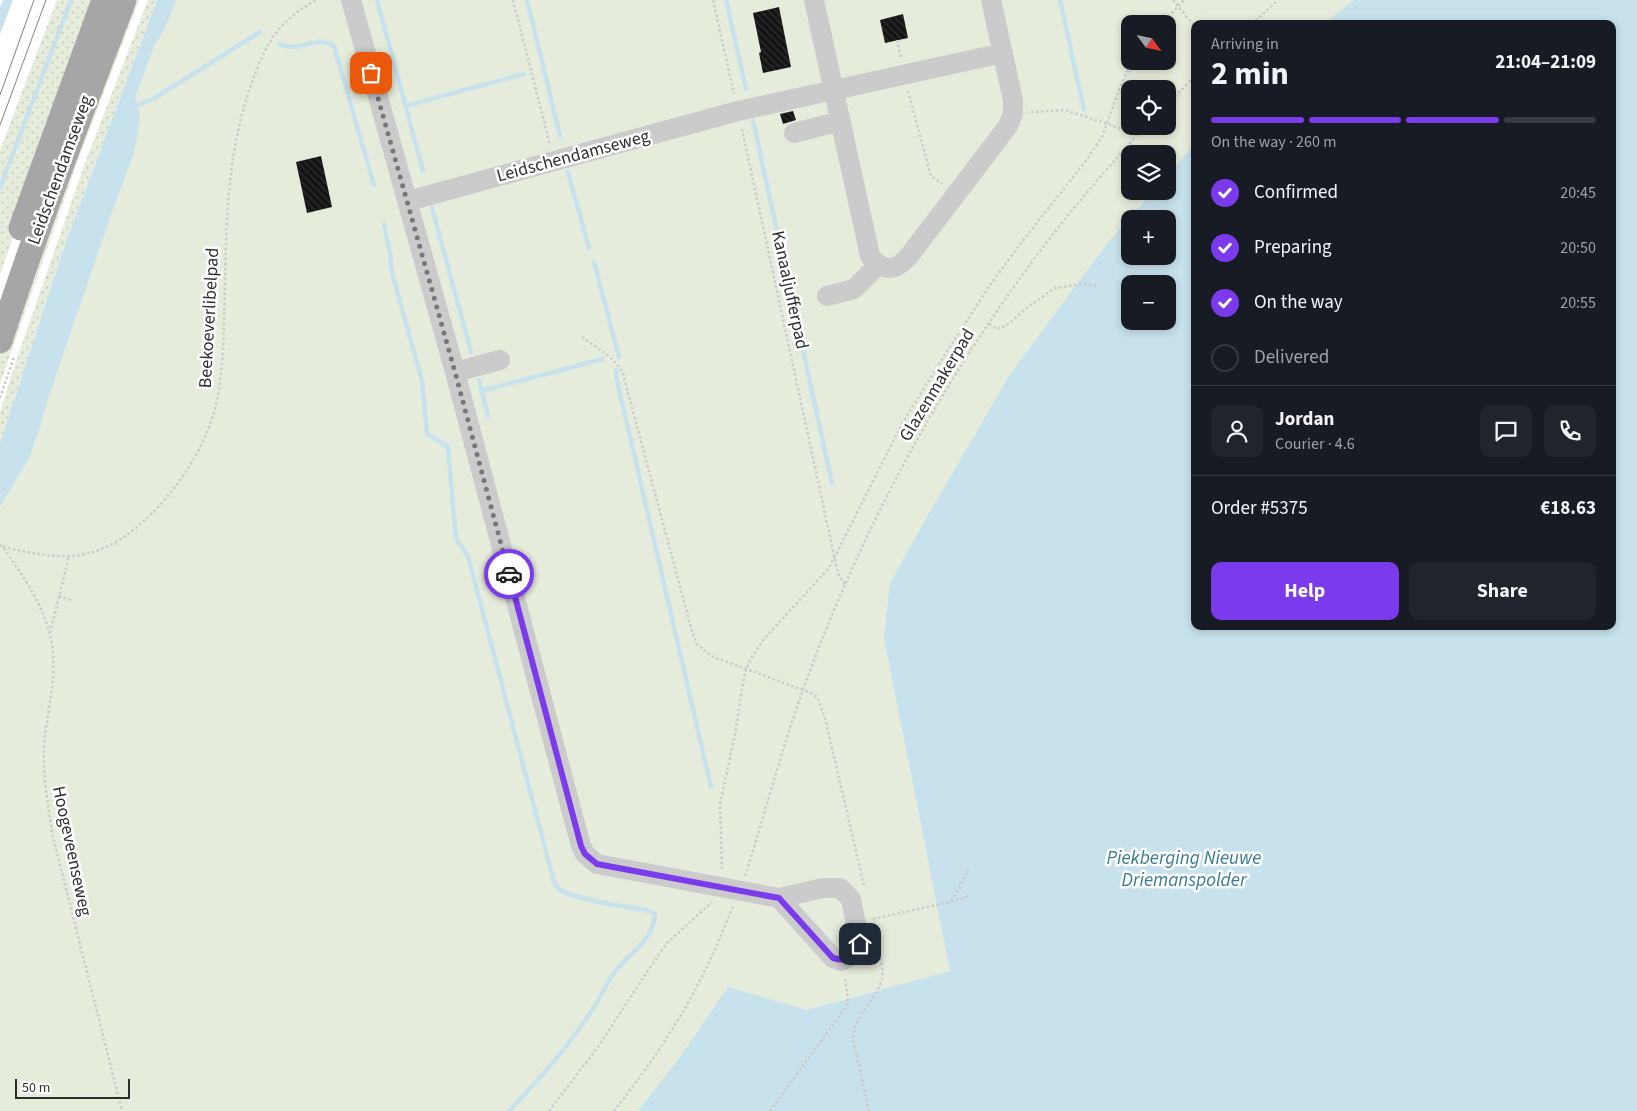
<!DOCTYPE html>
<meta charset="utf-8">
<style>
:root{--surface:#171b24;--page:#20242c;--text:#f1f3f6;--muted:#9ea1a6;--line:#363941;--accent:#7c3aed}
body{margin:0;font-family:"Source Sans 3",sans-serif;background:var(--page);color:var(--text);height:100vh;display:flex;flex-direction:column;font-size:19px;white-space:nowrap}
*{box-sizing:border-box;margin:0}
p{font-size:16px;color:var(--muted)}
.icon{flex:none;width:28px;height:28px;fill:none;stroke:currentColor;stroke-width:2;stroke-linecap:round;stroke-linejoin:round}
.map{position:relative;flex:1;overflow:hidden}
.details{position:absolute;left:1191px;top:20px;width:425px;height:610px;display:flex;flex-direction:column;background:var(--surface);border-radius:10px;box-shadow:0 2px 8px #0003}
.details>*{flex:none}
.needle{width:32px;rotate:123deg}
.controls{position:absolute;left:1121px;top:15px;display:grid;gap:10px}
.controls a{display:grid;place-items:center;width:55px;height:55px;border-radius:10px;background:var(--surface);box-shadow:0 2px 8px #0003;font-size:25px}
.scale{position:absolute;left:15px;bottom:12px;width:115px;box-sizing:border-box;padding-left:5px;border:2px solid #2e2e2e;border-top:0;font-size:14px;line-height:18px;white-space:nowrap;color:#2e2e2e;-webkit-text-stroke:4px #fff;paint-order:stroke}
.pin{position:absolute;display:grid;place-items:center;width:42px;height:42px;color:#fff;margin:-21px;border-radius:10px;box-shadow:0 2px 8px #0006}
.courier{position:absolute;display:grid;place-items:center;width:50px;height:50px;margin:-25px;border:4px solid #7c3aed;border-radius:50%;background:#fff;color:#222;box-shadow:0 1px 6px #0007}
.headline em{font-style:normal;font-weight:700}
.headline div{display:flex;flex-direction:column-reverse}
.headline{display:flex;align-items:center;justify-content:space-between;height:85px;padding:0 20px}
h1{font-size:32px;font-weight:700;line-height:38px}
.bar{display:grid;grid-template-columns:repeat(4,1fr);gap:8px 5px;align-content:center;height:60px;padding:0 20px}
.bar i{height:6px;border-radius:4px;background:var(--line)}
.bar .current{background:var(--accent)}
.bar p{grid-column:span 4}
.line{display:flex;align-items:center;gap:12px;padding:0 20px;border-top:1px solid var(--line)}
.line div{flex:1}
.round{display:grid;place-items:center;flex:none;width:52px;height:52px;border-radius:10px;background:var(--page)}
ol{padding:0 20px;list-style:none}
li{display:flex;align-items:center;gap:15px;height:55px}
li p{margin-inline-start:auto}
li .icon{padding:5px;border-radius:50%;background:var(--accent);color:#fff;stroke-width:4}
li:last-child{color:var(--muted)}
li i{width:28px;height:28px;border:2px solid var(--line);border-radius:50%}
.primary-button{display:flex;gap:10px;margin-top:auto;padding:10px 20px}
.primary-button a{flex:1;height:58px;border-radius:10px;background:var(--accent);color:#fff;font-size:20px;font-weight:700;line-height:58px;text-align:center}
.primary-button a+a{background:var(--page);color:var(--text)}
.map>svg:first-child{display:block}
.grass{fill:url(#grass-dots)}
.park{fill:#e6ecdb;fill-rule:evenodd}
.water{fill:#c7e2ed;fill-rule:evenodd}
.lines{fill:none;stroke-linecap:round;stroke-linejoin:round}
.stream{stroke:#c7e2ed;stroke-width:4.5}
.building{fill:url(#building-back-hatch)}
.path{stroke:#cbcbcb;stroke-width:2.5;stroke-dasharray:2.5 2.5;stroke-linecap:butt}
.minor{stroke:#cbcbcb;stroke-width:20}
.major{stroke:#a6a6a6;stroke-width:25}
.tram{stroke:#838383;stroke-width:1}
.done{stroke:#777;stroke-width:5;stroke-dasharray:0 9}
.route{stroke:#7c3aed;stroke-width:6}
.labels{text-anchor:middle;dominant-baseline:central;stroke-width:5;stroke-linejoin:round;paint-order:stroke}
.street-label{font-size:18px;fill:#2e2e2e;stroke:#fff}
.water-label{font-size:19px;font-style:italic;fill:#387b94;stroke:#fff}
</style>
<div class="map">
<svg width="1637" height="1111" viewBox="0 0 1637 1111">
<defs>
<pattern id="grass-dots" width="8" height="8" patternUnits="userSpaceOnUse" patternTransform="scale(1.25)"><rect width="8" height="8" fill="#e6ecdb"/><path d="M2 2h.1M6 6h.1" fill="none" stroke="#c6cbbc" stroke-width="1.8" stroke-linecap="round"/></pattern>
<pattern id="building-back-hatch" width="6" height="6" patternUnits="userSpaceOnUse" patternTransform="scale(1.25)"><rect width="6" height="6" fill="#151515"/><path d="M-1 5l2 2M0 0l6 6M5-1l2 2" fill="none" stroke="#2f2f2f"/></pattern>
</defs>
<rect width="100%" height="100%" fill="#fff"/>
<path class="grass" d="M 57,0 L 98,0 L 44,147 L 0,275 L 0,150 Z
M 129,0 L 139,0 L 78,160 L 0,384 L 0,356 L 37,248 Z
M 148,0 L 157,0 L 66,241 L 0,443 L 0,412 L 14,367 L 85,163 Z"/>
<path class="park" d="M 172,0 L 1637,0 L 1637,1111 L 0,1111 L 0,476 L 122,129 ZM 1130,24 L 1168,24 L 1168,61 L 1130,61 ZM 1195,24 L 1612,24 L 1612,626 L 1195,626 ZM 1130,89 L 1168,89 L 1168,126 L 1130,126 ZM 1130,154 L 1168,154 L 1168,191 L 1130,191 ZM 1130,219 L 1168,219 L 1168,256 L 1130,256 ZM 1130,284 L 1168,284 L 1168,321 L 1130,321 Z"/>
<path class="water" d="M 3,0 L 13,0 L 0,34 L 0,7 Z
M 157,0 L 176,0 L 165,29 L 155,44 L 135,98 L 139,108 L 140,121 L 134,153 L 111,215 L 50,393 L 40,427 L 30,456 L 0,507 L 0,443 L 66,241 Z
M 1354,0 L 1637,0 L 1637,1111 L 638,1111 L 677,1061 L 728,987 L 807,1010 L 950,971 L 884,638 L 890,583 L 923,524 L 1009,376 L 1106,245 L 1153,191 L 1168,191 L 1168,175 L 1195,143 L 1195,626 L 1612,626 L 1612,24 L 1324,24 ZM 1130,219 L 1168,219 L 1168,256 L 1130,256 ZM 1130,284 L 1168,284 L 1168,321 L 1130,321 Z"/>
<g class="lines">
<path class="stream" d="M 377,0 L 423,171
M 527,0 L 560,136
M 726,0 L 746,89
M 1060,0 L 1084,110
M 279,44 C 283,45 287,47 291,47 C 308,47 317,36 334,46 L 374,185
M 405,106 L 524,74
M 132,107 L 153,99 L 260,32
M 753,121 L 832,483
M 568,172 L 589,248
M 0,188 L 71,0
M 432,208 L 471,352
M 384,224 L 390,253 L 392,273 L 422,381 L 427,434 L 448,447 L 456,539 L 468,556 L 554,882 C 556,885 557,887 559,889 C 570,899 633,908 651,911 L 655,915 C 653,942 628,953 614,973 C 606,985 600,998 592,1010 C 569,1046 539,1080 509,1111
M 594,262 L 619,357
M 616,370 L 616,376 L 711,787
M 479,380 L 488,416
M 481,391 L 603,359"/>
</g>
<path class="building" d="M 779,7 L 791,67 L 763,73 L 759,53 L 761,52 L 753,13 Z
M 903,14 L 908,38 L 885,43 L 880,20 Z
M 793,111 L 796,120 L 783,124 L 780,114 Z
M 321,156 L 332,207 L 307,213 L 296,162 Z"/>
<g class="lines">
<path class="path" d="M 513,0 L 550,145
M 713,0 L 734,94
M 1173,0 L 1195,27
M 1161,24 L 1184,0
M 1252,24 L 1278,0
M 897,40 L 901,58
M 908,91 L 931,176 L 942,184
M 1168,104 L 1195,76
M 1031,112 L 1065,110 L 1138,134
M 742,129 L 838,574 L 845,584
M 989,324 L 997,329 L 1007,325 L 1028,307 L 1055,288 L 1083,284 L 1096,286
M 582,337 C 597,348 615,357 623,374 L 693,635 L 697,644 L 711,656 L 811,693 L 817,697 L 825,718 L 864,886
M 0,398 L 14,357
M 0,545 L 3,547 C 22,575 42,602 50,635 C 60,676 46,709 44,749 C 43,778 48,805 52,833 L 122,1111
M 3,547 C 24,551 46,557 67,556 C 105,556 136,531 160,505 C 188,474 210,437 218,396 C 224,360 224,322 225,286 C 226,218 228,150 251,85 C 266,43 277,22 316,0
M 59,596 L 71,600
M 50,633 L 69,556
M 722,869 L 720,804 L 736,730 L 742,688 L 746,669 L 752,657 L 764,639 L 829,568 L 903,422 L 944,356 L 988,288 L 1017,248 L 1085,162 L 1102,137 L 1120,87 L 1133,61
M 745,876 C 765,814 781,751 803,690 C 857,539 936,391 1032,262 C 1067,214 1106,170 1145,126
M 951,901 L 959,889 L 968,869
M 873,919 L 950,902 L 969,896
M 549,1111 L 598,1047 L 649,969 L 667,943 L 712,902
M 614,1111 C 636,1083 657,1054 676,1023 C 699,986 717,947 733,906
M 770,1111 L 846,1007 L 848,1001 L 845,977
M 869,1111 L 853,1039 C 853,1015 876,1001 882,979 C 884,969 880,957 878,947"/>
<path class="minor" d="M 351,0 L 455,372 L 581,846 L 585,854 L 597,864 L 779,898 L 823,888 L 840,888 L 851,899 L 860,944 L 857,952 L 842,961 L 833,958 L 779,898
M 814,0 L 870,256 C 884,272 895,272 909,256 L 1008,126 L 1013,113 L 1013,100 L 991,0
M 794,133 L 841,121
M 408,201 L 738,111 L 1003,53
M 827,296 L 854,289 L 878,265
M 455,372 L 500,360"/>
<path class="major" d="M 21,228 L 104,0
M 0,341 C 37,226 81,113 124,0"/>
<path class="tram" d="M 0,95 L 34,0
M 0,125 L 46,0"/>
</g>
<g class="lines">
<path class="done" d="M 371,73 L 455,372 L 509,574"/>
<path class="route" d="M 509,574 L 581,846 L 585,854 L 597,864 L 779,898 L 833,958 C 847,962 855,958 860,944"/>
</g>
<g class="labels">
<g class="street-label">
<text transform="translate(573 156) rotate(-15)">Leidschendamseweg</text>
<text transform="translate(60 170) rotate(-70)">Leidschendamseweg</text>
<text transform="translate(790 290) rotate(78)">Kanaaljufferpad</text>
<text transform="translate(209 318) rotate(-87)">Beekoeverlibelpad</text>
<text transform="translate(937 385) rotate(-59)">Glazenmakerpad</text>
<text transform="translate(72 851) rotate(78)">Hoogeveenseweg</text>
</g>
<g class="water-label">
<text x="1184" y="858">Piekberging Nieuwe<tspan x="1184" dy="22">Driemanspolder</tspan></text>
</g>
</g>
</svg>
<div class="controls">
<a><svg class="needle" viewBox="-14 -14 28 28"><path d="M0-13l5 13h-10z" fill="#e53935"/><path d="M0 13l5-13h-10z" fill="#9ea1a6"/></svg></a>
<a><svg class="icon" aria-label="locate" viewBox="0 0 24 24"><circle cx="12" cy="12" r="6"/><path d="M12 2v4M12 18v4M2 12h4M18 12h4"/></svg></a>
<a><svg class="icon" aria-label="layers" viewBox="0 0 24 24"><path d="M12 4l9 5-9 5-9-5zM3 14l9 5 9-5"/></svg></a>
<a>+</a>
<a>−</a>
</div>
<div class="scale">50 m</div>
<div class="pin" style="left:371px;top:73px;background:#ea580c"><svg class="icon" aria-label="bag" viewBox="0 0 24 24"><path d="M5 8h14l-1 12H6zM9 8a3 3 0 0 1 6 0"/></svg></div>
<div class="pin" style="left:860px;top:944px;background:#1f2937"><svg class="icon" aria-label="home" viewBox="0 0 24 24"><path d="M3 11l9-7 9 7M6 9v11h12V9"/></svg></div>
<div class="courier" style="left:509px;top:574px"><svg class="icon" aria-label="car" viewBox="0 0 24 24"><path d="M5 17H2v-5l4-1 3-4h7l3 4 3 1v5h-3M9 17h6M6 11h13"/><circle cx="7" cy="17" r="2"/><circle cx="17" cy="17" r="2"/></svg></div>
<section class="details">
<div class="headline"><div><h1>2 min</h1><p>Arriving in</p></div><em>21:04–21:09</em></div>
<div class="bar"><i class="current"></i><i class="current"></i><i class="current"></i><i></i><p>On the way · 260 m</p></div>
<ol>
<li><svg class="icon" aria-label="check" viewBox="0 0 24 24"><path d="M5 12l5 5 9-10"/></svg>Confirmed<p>20:45</p></li>
<li><svg class="icon" aria-label="check" viewBox="0 0 24 24"><path d="M5 12l5 5 9-10"/></svg>Preparing<p>20:50</p></li>
<li><svg class="icon" aria-label="check" viewBox="0 0 24 24"><path d="M5 12l5 5 9-10"/></svg>On the way<p>20:55</p></li>
<li><i></i>Delivered</li>
</ol>
<div class="line" style="height:90px"><a class="round"><svg class="icon" aria-label="person" viewBox="0 0 24 24"><circle cx="12" cy="8" r="4"/><path d="M4 21q1-7 8-7t8 7"/></svg></a><div><b>Jordan</b><p>Courier · 4.6</p></div><a class="round"><svg class="icon" aria-label="chat" viewBox="0 0 24 24"><path d="M4 5h16v11H9l-5 4z"/></svg></a><a class="round"><svg class="icon" aria-label="phone" viewBox="0 0 24 24"><path d="M5 4h4l2 5-3 2q2 4 5 5l2-3 5 2v4C11 20 4 13 5 4z"/></svg></a></div>
<div class="line" style="height:65px"><div>Order #5375</div><b>€18.63</b></div>
<div class="primary-button"><a>Help</a><a>Share</a></div>
</section>
</div>
